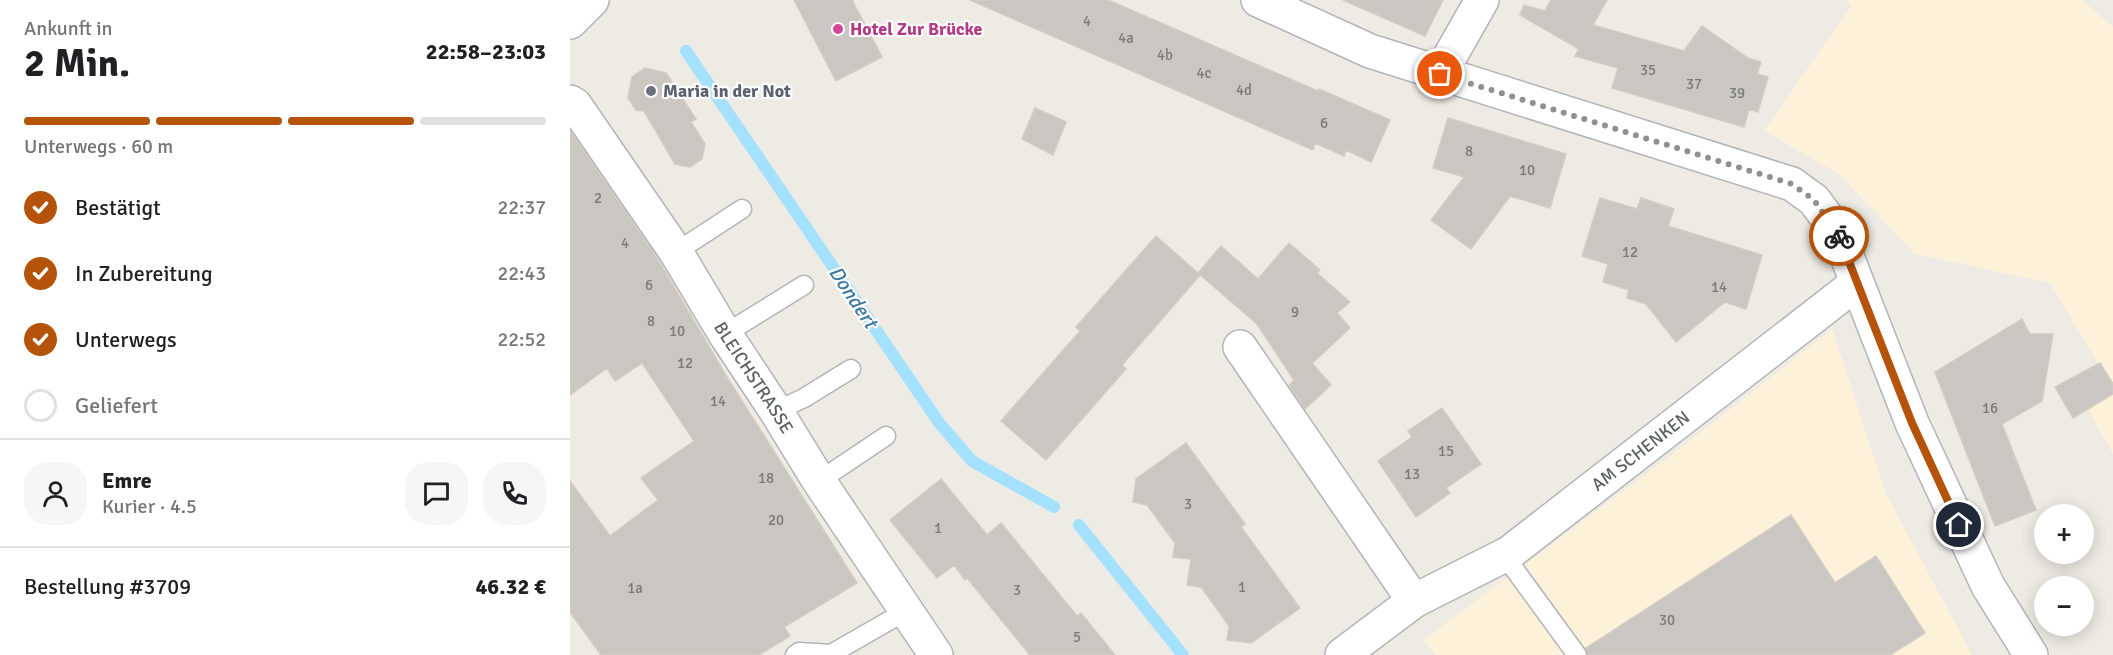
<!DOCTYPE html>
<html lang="de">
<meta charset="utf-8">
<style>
:root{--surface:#fff;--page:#f6f6f6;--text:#202124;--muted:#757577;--line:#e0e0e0;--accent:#b45309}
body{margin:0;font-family:Signika,sans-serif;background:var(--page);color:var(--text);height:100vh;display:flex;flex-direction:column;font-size:22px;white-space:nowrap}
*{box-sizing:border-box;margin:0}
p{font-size:20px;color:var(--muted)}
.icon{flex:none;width:33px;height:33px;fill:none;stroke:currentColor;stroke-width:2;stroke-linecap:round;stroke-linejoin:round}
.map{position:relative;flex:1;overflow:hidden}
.drawer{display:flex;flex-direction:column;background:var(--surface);width:570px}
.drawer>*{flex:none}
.tools{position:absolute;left:1464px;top:504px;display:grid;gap:12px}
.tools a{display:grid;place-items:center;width:60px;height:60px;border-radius:50%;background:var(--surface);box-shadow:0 3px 15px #0003;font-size:30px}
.pin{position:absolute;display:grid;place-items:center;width:51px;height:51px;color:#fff;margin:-26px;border:3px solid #fff;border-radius:50%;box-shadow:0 2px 6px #0007}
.courier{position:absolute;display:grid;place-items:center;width:60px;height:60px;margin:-30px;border:4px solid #b45309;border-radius:50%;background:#fff;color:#222;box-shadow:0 2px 8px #0007}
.overview em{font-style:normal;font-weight:700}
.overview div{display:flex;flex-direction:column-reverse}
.overview{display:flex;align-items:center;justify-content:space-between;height:102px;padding:0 24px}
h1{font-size:39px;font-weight:700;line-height:45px}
.bar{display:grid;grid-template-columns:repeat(4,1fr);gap:9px 6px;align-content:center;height:72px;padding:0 24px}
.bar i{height:8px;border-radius:4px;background:var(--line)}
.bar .selected{background:var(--accent)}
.bar p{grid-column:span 4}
.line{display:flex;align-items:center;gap:15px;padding:0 24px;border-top:2px solid var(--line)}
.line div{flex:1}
.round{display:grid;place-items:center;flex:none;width:63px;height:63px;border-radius:24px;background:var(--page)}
ol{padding:0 24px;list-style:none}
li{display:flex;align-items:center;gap:18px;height:66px}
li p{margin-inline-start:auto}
li .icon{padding:6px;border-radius:50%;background:var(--accent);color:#fff;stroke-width:4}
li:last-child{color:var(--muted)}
li i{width:33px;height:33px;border:3px solid var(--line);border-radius:50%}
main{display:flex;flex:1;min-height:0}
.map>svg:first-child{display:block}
.commercial{fill:#fef1d9}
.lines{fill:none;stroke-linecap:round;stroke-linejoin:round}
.stream{stroke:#a3e1ff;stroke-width:12}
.building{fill:#cac6c1;stroke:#d3ccc2;stroke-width:1.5}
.service-casing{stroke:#b1b5b9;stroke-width:21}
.minor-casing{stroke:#b1b5b9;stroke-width:36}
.tertiary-casing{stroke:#b1b5b9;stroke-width:36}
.service{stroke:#fff;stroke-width:18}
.minor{stroke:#fff;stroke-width:33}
.tertiary{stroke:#fff;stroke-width:33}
.done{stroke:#8f9191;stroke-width:6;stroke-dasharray:0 10.8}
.route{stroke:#b45309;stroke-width:8}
.hotel-dot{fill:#d1479c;stroke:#fff;stroke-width:2}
.worship-dot{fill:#6b7280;stroke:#fff;stroke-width:2}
.labels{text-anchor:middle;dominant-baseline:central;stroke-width:4.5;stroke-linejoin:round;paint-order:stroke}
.number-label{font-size:15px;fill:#787a7b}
.hotel-label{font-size:18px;font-weight:bold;fill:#b23c85;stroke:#fff;text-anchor:start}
.worship-label{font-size:18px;font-weight:bold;fill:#5b616d;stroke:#fff;text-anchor:start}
.street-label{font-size:18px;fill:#5c6164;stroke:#fff}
.water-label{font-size:20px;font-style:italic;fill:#3b779f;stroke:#fff}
</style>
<main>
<section class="drawer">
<div class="overview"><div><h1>2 Min.</h1><p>Ankunft in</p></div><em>22:58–23:03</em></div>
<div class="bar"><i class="selected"></i><i class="selected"></i><i class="selected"></i><i></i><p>Unterwegs · 60 m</p></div>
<ol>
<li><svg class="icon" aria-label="check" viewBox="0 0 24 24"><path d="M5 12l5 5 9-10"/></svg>Bestätigt<p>22:37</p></li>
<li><svg class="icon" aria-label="check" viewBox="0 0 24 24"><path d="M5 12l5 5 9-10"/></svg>In Zubereitung<p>22:43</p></li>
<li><svg class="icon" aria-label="check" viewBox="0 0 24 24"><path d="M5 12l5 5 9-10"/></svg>Unterwegs<p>22:52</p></li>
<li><i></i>Geliefert</li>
</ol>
<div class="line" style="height:108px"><a class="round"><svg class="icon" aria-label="person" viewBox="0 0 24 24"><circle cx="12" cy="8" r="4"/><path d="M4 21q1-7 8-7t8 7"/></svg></a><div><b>Emre</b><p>Kurier · 4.5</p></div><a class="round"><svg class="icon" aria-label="chat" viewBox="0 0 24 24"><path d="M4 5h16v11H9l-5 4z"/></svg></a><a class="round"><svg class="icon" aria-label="phone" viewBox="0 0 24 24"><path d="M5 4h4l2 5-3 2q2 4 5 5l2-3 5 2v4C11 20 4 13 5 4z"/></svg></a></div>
<div class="line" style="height:78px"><div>Bestellung #3709</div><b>46.32 €</b></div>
</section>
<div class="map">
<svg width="1543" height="655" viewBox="0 0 1543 655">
<rect width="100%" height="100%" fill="#eeebe4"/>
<path class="commercial" d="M 1276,0 L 1512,0 L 1543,27 L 1543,454 L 1502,381 L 1529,365 L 1480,283 L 1345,254 L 1269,174 L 1194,131 L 1282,5 Z
M 1262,329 L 1316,494 L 1402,655 L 865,655 L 854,640 L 1121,440 Z"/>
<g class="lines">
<path class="stream" d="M 116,51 L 370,424 L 402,461 L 484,507
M 509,525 L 613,655"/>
</g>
<path class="building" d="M 224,0 L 282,0 L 312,57 L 266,81 Z
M 400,0 L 538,0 L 748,91 L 749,89 L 820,120 L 801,162 L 776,150 L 774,156 L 745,143 L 743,150 Z
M 773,0 L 873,0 L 855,36 Z
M 981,0 L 1037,0 L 1023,25 L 1114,51 L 1132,26 L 1178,58 L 1191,62 L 1187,74 L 1198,77 L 1188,112 L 1179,109 L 1174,127 L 1042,88 L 1048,68 L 1005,56 L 1009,49 L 950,15 L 954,5 L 975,11 Z
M 75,68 L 96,73 L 126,119 L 121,122 L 135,144 L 132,159 L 120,167 L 105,164 L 74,111 L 66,110 L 58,98 L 62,77 Z
M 465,108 L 496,122 L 483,155 L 452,139 Z
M 878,118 L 996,154 L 980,208 L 940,196 L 901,249 L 861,220 L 894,177 L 863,168 Z
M 0,131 L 86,256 L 157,377 L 287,583 L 214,627 L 220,636 L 189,655 L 31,655 L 0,612 L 0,481 L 40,536 L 88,500 L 71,478 L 124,441 L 72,363 L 45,381 L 37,368 L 0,395 Z
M 1030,198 L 1067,209 L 1071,198 L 1104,209 L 1098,226 L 1192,255 L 1176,309 L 1155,302 L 1106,342 L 1076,304 L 1057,298 L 1059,290 L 1033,282 L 1038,264 L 1012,256 Z
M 586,236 L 630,275 L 552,365 L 556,369 L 476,460 L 431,421 L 510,331 L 506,327 Z
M 719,243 L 750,270 L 747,273 L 780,302 L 767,313 L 780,328 L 724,380 L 687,324 L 628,273 L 651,246 L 688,279 Z
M 1452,319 L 1460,334 L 1483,334 L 1472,401 L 1432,424 L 1466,510 L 1425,526 L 1365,372 Z
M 742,363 L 761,385 L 735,409 L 719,385 Z
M 1530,363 L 1543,384 L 1543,394 L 1503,418 L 1485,387 Z
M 872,408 L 911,464 L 876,488 L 880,493 L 846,517 L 808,461 L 842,437 L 838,431 Z
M 616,443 L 675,524 L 671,527 L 730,608 L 681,643 L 657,640 L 659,626 L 631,587 L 617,585 L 621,559 L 603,557 L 605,543 L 577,505 L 563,502 L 566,479 Z
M 371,479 L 417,535 L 431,523 L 507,616 L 511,613 L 545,655 L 460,655 L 397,578 L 395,580 L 384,565 L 367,578 L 320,520 Z
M 1221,515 L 1265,583 L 1306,556 L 1355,633 L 1320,655 L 1018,655 L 1016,648 Z"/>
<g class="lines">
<defs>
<path id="service" d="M 106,252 L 172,209
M 155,334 L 234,285
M 206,411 L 234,398 L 281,369
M 249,481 L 316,436
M 934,555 L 1007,655
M 225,655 L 229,652 L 261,654 L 336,611"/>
<g id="minor">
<path d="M 688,0 L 800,51 L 1222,184 L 1244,200 L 1267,231 L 1342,423 L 1418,586 L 1461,655"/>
<path d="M 870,74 L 912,0"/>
<path id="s1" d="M 0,102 L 5,105 L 106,252 L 155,334 L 206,411 L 249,481 L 366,655"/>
<path d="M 670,347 L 844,601"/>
<path id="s2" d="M 772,655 L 844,601 L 939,553 L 1287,283"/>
</g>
<path id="tertiary" d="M 0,22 L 22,0"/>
</defs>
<use href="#service" class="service-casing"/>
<use href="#minor" class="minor-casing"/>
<use href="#tertiary" class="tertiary-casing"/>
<use href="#service" class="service"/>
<use href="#minor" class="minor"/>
<use href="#tertiary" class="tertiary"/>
</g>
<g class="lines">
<path class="done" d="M 870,74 L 1222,184 L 1244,200 L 1269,236"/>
<path class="route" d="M 1269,236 L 1342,423 L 1389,525"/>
</g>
<circle class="hotel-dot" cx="268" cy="29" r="6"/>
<circle class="worship-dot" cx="81" cy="91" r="6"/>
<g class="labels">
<g class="number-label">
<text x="517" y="21">4</text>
<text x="556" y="38">4a</text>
<text x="595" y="55">4b</text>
<text x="1078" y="70">35</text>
<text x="634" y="73">4c</text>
<text x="1124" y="84">37</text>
<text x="674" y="90">4d</text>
<text x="1167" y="93">39</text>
<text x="754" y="123">6</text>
<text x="899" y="151">8</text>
<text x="957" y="170">10</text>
<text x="28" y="198">2</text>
<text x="55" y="243">4</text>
<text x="1060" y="252">12</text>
<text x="79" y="285">6</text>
<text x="1149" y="287">14</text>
<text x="725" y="312">9</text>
<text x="81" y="321">8</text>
<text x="107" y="331">10</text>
<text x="115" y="363">12</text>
<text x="148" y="401">14</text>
<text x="1420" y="408">16</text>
<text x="876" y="451">15</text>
<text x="842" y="474">13</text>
<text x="196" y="478">18</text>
<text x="618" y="504">3</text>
<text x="206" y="520">20</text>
<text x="368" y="528">1</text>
<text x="672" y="587">1</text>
<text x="65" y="588">1a</text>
<text x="447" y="590">3</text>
<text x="1097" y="620">30</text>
<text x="507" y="637">5</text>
</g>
<g class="hotel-label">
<text x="280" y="29">Hotel Zur Brücke</text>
</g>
<g class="worship-label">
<text x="93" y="91">Maria in der Not</text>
</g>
<g class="street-label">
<text stroke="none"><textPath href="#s1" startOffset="332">BLEICHSTRASSE</textPath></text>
<text stroke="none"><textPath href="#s2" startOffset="363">AM SCHENKEN</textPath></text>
</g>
<g class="water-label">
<text transform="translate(283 297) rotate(56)">Dondert</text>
</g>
</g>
</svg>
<div class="tools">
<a>+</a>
<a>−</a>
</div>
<div class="pin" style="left:870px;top:74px;background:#ea580c"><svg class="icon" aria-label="bag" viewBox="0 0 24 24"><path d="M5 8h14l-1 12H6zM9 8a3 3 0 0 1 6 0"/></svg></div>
<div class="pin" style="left:1389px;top:525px;background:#1f2937"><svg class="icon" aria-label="home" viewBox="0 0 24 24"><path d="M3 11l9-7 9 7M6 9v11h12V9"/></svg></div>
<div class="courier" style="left:1269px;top:236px"><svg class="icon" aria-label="bike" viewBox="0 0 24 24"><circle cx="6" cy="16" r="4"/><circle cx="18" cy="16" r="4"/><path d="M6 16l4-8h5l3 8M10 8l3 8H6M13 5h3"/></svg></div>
</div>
</main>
